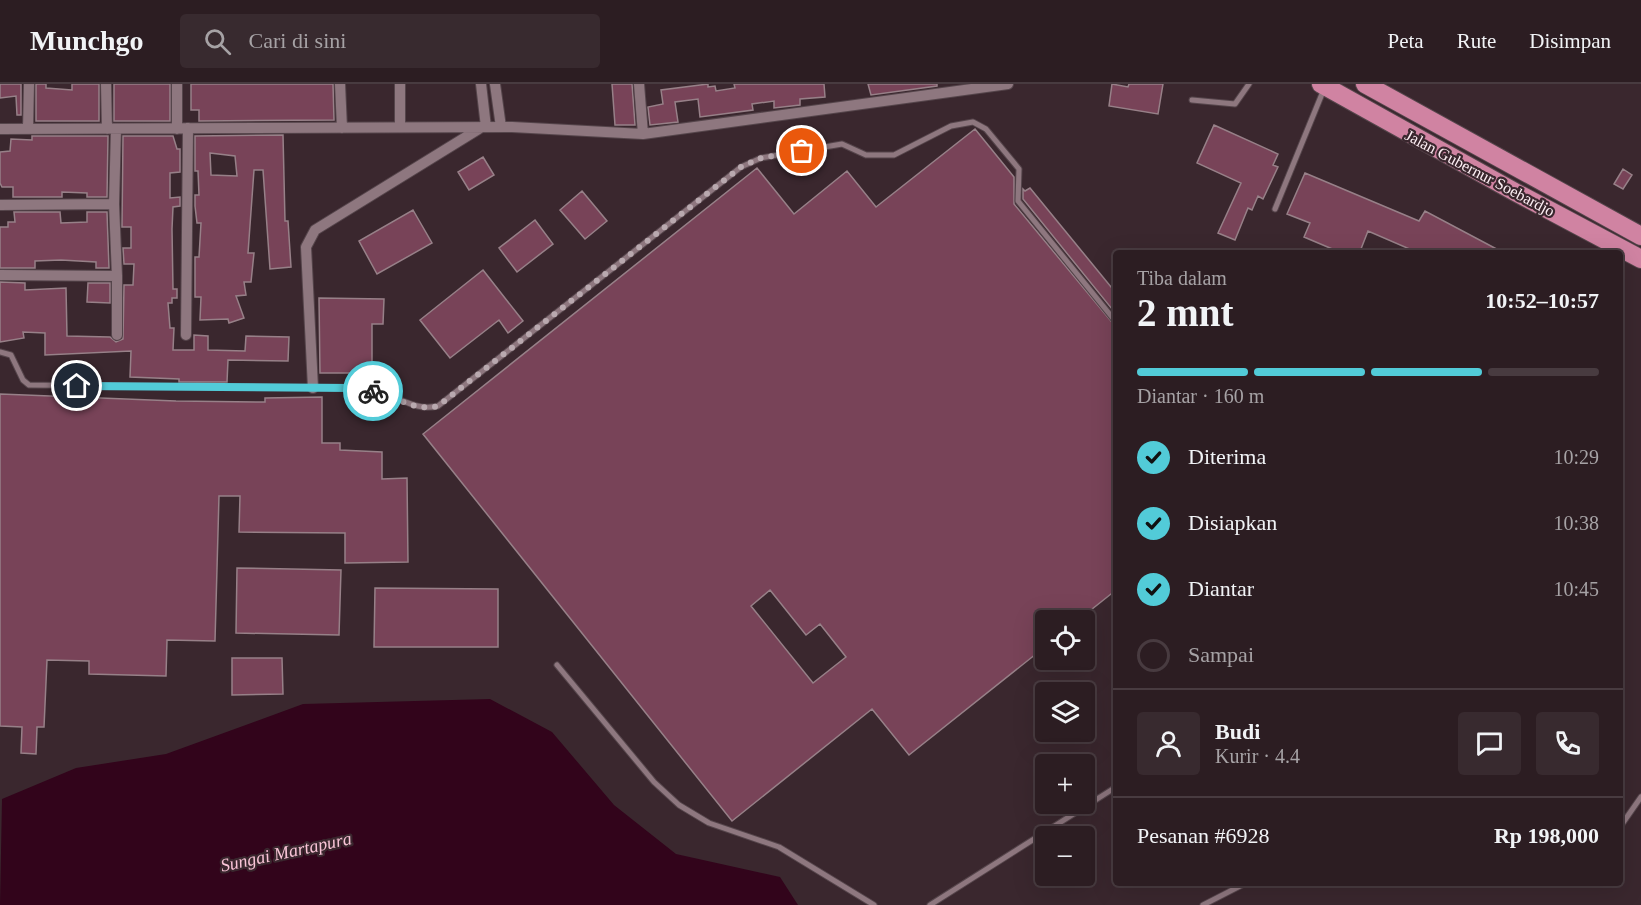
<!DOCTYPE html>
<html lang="id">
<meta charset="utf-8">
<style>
:root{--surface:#2c1d22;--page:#382a2f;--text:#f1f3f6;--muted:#a6a2a5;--line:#483b40;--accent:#52cbd8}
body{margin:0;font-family:"Times New Roman",serif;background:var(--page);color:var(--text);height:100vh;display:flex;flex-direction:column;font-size:22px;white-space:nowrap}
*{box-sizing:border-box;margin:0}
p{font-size:20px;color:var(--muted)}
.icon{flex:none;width:33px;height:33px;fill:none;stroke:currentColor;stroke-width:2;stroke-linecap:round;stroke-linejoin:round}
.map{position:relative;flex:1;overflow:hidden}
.panel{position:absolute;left:1113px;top:166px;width:510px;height:636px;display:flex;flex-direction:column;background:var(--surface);border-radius:6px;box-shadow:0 6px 24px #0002,0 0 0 2px var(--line)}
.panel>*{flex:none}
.tools{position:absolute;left:1035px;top:526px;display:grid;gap:12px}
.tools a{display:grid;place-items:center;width:60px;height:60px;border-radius:6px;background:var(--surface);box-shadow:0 6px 24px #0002,0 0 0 2px var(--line);font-size:30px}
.pin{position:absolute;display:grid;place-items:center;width:51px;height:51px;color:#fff;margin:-26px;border:3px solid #fff;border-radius:50%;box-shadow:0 2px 6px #0007}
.courier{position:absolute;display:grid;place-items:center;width:60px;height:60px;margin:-30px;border:4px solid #52cbd8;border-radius:50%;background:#fff;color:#222;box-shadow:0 2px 8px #0007}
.overview em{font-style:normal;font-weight:800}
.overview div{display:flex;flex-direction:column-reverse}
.overview{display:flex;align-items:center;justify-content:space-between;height:102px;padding:0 24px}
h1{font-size:39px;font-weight:800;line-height:45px}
.bar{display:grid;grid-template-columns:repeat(4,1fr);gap:9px 6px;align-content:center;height:72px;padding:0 24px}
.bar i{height:8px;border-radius:4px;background:var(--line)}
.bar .selected{background:var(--accent)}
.bar p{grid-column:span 4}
.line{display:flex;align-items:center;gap:15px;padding:0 24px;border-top:2px solid var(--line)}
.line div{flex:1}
.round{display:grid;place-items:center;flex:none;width:63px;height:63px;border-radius:6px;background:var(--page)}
ol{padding:0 24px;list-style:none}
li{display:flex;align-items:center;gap:18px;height:66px}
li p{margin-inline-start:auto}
li .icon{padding:6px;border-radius:50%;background:var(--accent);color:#111;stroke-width:4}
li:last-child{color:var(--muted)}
li i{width:33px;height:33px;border:3px solid var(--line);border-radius:50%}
header{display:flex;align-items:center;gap:36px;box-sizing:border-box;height:84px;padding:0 30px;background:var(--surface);border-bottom:2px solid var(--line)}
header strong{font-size:28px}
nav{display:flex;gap:33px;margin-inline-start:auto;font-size:21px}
.search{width:420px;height:54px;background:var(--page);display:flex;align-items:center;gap:15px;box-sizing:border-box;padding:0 21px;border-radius:6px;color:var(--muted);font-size:22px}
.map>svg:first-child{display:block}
.water{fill:#32041b}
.building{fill:#784358;stroke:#978088;stroke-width:1.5;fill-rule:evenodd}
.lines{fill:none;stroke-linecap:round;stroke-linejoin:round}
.service-casing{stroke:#55454b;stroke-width:7}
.minor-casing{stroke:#55454b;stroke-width:12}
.trunk-casing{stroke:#55454b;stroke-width:20}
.service{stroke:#8e777f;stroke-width:5}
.minor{stroke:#8e777f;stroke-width:10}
.trunk{stroke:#d083a2;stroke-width:18}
.done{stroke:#b9a9af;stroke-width:6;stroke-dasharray:0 10.8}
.route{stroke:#52cbd8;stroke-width:8}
.labels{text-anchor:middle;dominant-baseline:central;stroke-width:4.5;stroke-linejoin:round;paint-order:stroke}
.street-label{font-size:16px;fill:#fdeff4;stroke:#3a272e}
.water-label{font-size:18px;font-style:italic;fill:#f9c4d7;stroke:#3a272e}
</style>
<header>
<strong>Munchgo</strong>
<div class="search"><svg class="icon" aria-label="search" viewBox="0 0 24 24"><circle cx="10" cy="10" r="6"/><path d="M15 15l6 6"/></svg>Cari di sini</div>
<nav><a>Peta</a><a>Rute</a><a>Disimpan</a></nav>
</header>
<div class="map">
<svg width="1641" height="821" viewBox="0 0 1641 821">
<rect width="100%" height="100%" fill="#3a272e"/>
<path class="water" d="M 490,615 L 552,648 L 614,721 L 676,770 L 780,793 L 798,821 L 0,821 L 2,715 L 76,684 L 166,670 L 303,620 Z"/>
<path class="building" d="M 0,0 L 21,0 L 21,31 L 17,31 L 16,12 L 0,14 Z
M 36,0 L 46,0 L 46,4 L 72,6 L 72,0 L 99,0 L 99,37 L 36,37 Z
M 114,0 L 170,0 L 170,37 L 114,37 Z
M 191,0 L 333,0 L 334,36 L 199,37 L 199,26 L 191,26 Z
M 612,0 L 632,0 L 635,41 L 615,41 Z
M 708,0 L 708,3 L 715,2 L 716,7 L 735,4 L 734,0 L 824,0 L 825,13 L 800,15 L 800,21 L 774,24 L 774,17 L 752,20 L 753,26 L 700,33 L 698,15 L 675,18 L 678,38 L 650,41 L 648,23 L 663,20 L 661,6 Z
M 868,0 L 937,0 L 937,2 L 871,11 Z
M 1112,0 L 1128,3 L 1129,0 L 1163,0 L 1158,30 L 1109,22 Z
M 1214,41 L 1278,70 L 1273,81 L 1278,83 L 1263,115 L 1258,112 L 1252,126 L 1248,124 L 1235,156 L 1218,149 L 1241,99 L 1197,79 Z
M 975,45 L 1014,93 L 1014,120 L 1116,243 L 1116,506 L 1077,537 L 1046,537 L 1046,562 L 909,671 L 872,625 L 732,737 L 423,350 L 757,84 L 794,130 L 847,87 L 876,123 ZM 770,506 L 806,551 L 820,540 L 846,573 L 813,599 L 751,522 Z
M 283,51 L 285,137 L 288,137 L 291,183 L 270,185 L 263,86 L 254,86 L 248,169 L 254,169 L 251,198 L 244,198 L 246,211 L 236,212 L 244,234 L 229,239 L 228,235 L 200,236 L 201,213 L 195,213 L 195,173 L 199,173 L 201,139 L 197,139 L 195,122 L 195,111 L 199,111 L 198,87 L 195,87 L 195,52 ZM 210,69 L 235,72 L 237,92 L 211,91 Z
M 32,52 L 108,52 L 107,113 L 87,113 L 87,109 L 62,108 L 62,113 L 13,113 L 13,103 L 2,103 L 0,99 L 0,68 L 10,67 L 11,55 L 32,56 Z
M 123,52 L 173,52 L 177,65 L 180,65 L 180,88 L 170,89 L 170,114 L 180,113 L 180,122 L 173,123 L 172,145 L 173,205 L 177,205 L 177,214 L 172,214 L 172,219 L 168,219 L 170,244 L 174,244 L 173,266 L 194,266 L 194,251 L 208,252 L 208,266 L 245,267 L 246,252 L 289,253 L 288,277 L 228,276 L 227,298 L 179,298 L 179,295 L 130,293 L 131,267 L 45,271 L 45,249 L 23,248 L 24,254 L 0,258 L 0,198 L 25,199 L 25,206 L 66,204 L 67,252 L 110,253 L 116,258 L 123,255 L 124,201 L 133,201 L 134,180 L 124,180 L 123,164 L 131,164 L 131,143 L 122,143 Z
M 483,73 L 494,91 L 469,106 L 458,88 Z
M 1623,85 L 1632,91 L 1623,105 L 1614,100 Z
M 1305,89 L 1419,137 L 1425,127 L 1506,170 L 1421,170 L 1368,147 L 1359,170 L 1344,170 L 1330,164 L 1304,153 L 1310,139 L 1287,130 Z
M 1030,104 L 1116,209 L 1116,230 L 1023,115 L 1023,105 L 1025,107 Z
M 582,107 L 607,137 L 585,155 L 560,126 Z
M 413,126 L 432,159 L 377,190 L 359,157 Z
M 14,128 L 60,128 L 61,139 L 87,138 L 87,128 L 107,128 L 109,184 L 96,184 L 96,178 L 61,176 L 35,177 L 35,184 L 0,184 L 0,143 L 8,143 L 8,138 L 15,138 Z
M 535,136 L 553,160 L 517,188 L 499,164 Z
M 483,186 L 523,237 L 508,249 L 499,236 L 450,274 L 420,236 Z
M 88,199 L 110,199 L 110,219 L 87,218 Z
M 319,214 L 384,215 L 383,240 L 372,240 L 372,289 L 320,289 Z
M 0,310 L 176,317 L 265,318 L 265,314 L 322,313 L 322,359 L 340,359 L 340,366 L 382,368 L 382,395 L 407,394 L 408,478 L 345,479 L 345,449 L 239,448 L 240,412 L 219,412 L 215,557 L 167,556 L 166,592 L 89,590 L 89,577 L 47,576 L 44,643 L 37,643 L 36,670 L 21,669 L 22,643 L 0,642 Z
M 237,484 L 341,486 L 339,551 L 236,549 Z
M 375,504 L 498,505 L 498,563 L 374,563 Z
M 232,574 L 282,574 L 283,610 L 232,611 Z"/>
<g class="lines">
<defs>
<path id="service" d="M 1192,16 L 1235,20 L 1249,0
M 1275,125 L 1324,5
M 0,268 L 11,271 L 23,296 L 29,301 L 353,304 C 363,305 373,306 382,309 C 403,315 416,327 438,322 L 741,83 L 761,74 L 842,60 L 866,71 L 894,71 L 951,42 L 973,38 L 986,45 L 1019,85 L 1018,117 L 1116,238
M 557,581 L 654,698 L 679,721 L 709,739 L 779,763 L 874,821
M 1620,743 L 1641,713
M 930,821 L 1116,703
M 1203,821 L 1244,800"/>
<path id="minor" d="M 106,0 L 107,45
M 177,0 L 177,45
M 340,0 L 342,44
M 400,0 L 400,43
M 481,0 L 486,43
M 495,0 L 501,43
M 639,0 L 643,50
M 0,45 L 512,43 L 643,50 L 1008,0
M 28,45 L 29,0
M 0,121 L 114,120
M 0,191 L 117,192 L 114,120 L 116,45
M 117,251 L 117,192
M 186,251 L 188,44
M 313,304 L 306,163 L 315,146 L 482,43"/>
<path id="trunk" d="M 1321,0 L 1515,108 L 1641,175
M 1365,0 L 1641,152"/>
</defs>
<use href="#service" class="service-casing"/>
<use href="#minor" class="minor-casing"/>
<use href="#trunk" class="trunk-casing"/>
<use href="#service" class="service"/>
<use href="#minor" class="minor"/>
<use href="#trunk" class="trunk"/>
</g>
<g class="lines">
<path class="done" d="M 373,307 C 396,312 414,328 438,322 L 741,83 L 761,74 L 802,67"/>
<path class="route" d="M 77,302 L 353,304 L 373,307"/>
</g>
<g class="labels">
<g class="street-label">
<text transform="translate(1480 89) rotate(28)">Jalan Gubernur Soebardjo</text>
</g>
<g class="water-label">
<text transform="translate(286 768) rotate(-12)">Sungai Martapura</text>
</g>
</g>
</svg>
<div class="tools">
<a><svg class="icon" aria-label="locate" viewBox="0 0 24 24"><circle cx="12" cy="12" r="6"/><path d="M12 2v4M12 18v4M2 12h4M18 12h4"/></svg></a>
<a><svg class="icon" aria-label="layers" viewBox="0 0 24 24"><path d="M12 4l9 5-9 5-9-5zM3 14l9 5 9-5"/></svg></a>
<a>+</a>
<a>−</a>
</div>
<div class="pin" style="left:802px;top:67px;background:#ea580c"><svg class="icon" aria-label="bag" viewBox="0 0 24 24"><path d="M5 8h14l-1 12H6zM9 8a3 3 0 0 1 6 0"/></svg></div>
<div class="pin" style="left:77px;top:302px;background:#1f2937"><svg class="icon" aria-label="home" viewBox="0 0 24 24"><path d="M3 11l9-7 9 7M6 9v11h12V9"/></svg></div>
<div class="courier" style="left:373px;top:307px"><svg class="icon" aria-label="bike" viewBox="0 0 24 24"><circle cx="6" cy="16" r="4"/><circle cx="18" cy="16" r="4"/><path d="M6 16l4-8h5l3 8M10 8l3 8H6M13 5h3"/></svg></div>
<section class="panel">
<div class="overview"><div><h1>2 mnt</h1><p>Tiba dalam</p></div><em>10:52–10:57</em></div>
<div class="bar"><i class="selected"></i><i class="selected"></i><i class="selected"></i><i></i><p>Diantar · 160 m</p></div>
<ol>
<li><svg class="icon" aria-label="check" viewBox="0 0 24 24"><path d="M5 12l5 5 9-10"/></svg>Diterima<p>10:29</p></li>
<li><svg class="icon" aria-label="check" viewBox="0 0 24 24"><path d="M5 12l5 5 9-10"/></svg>Disiapkan<p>10:38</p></li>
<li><svg class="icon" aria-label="check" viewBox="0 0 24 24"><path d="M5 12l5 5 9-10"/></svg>Diantar<p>10:45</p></li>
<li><i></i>Sampai</li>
</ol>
<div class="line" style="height:108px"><a class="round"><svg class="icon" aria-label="person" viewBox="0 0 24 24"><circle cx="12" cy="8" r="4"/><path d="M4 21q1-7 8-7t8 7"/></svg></a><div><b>Budi</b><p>Kurir · 4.4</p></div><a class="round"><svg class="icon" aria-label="chat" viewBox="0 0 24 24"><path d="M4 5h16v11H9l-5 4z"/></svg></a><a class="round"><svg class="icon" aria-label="phone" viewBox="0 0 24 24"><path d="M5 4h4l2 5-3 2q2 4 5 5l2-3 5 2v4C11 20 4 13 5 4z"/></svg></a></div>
<div class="line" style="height:78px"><div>Pesanan #6928</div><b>Rp 198,000</b></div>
</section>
</div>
